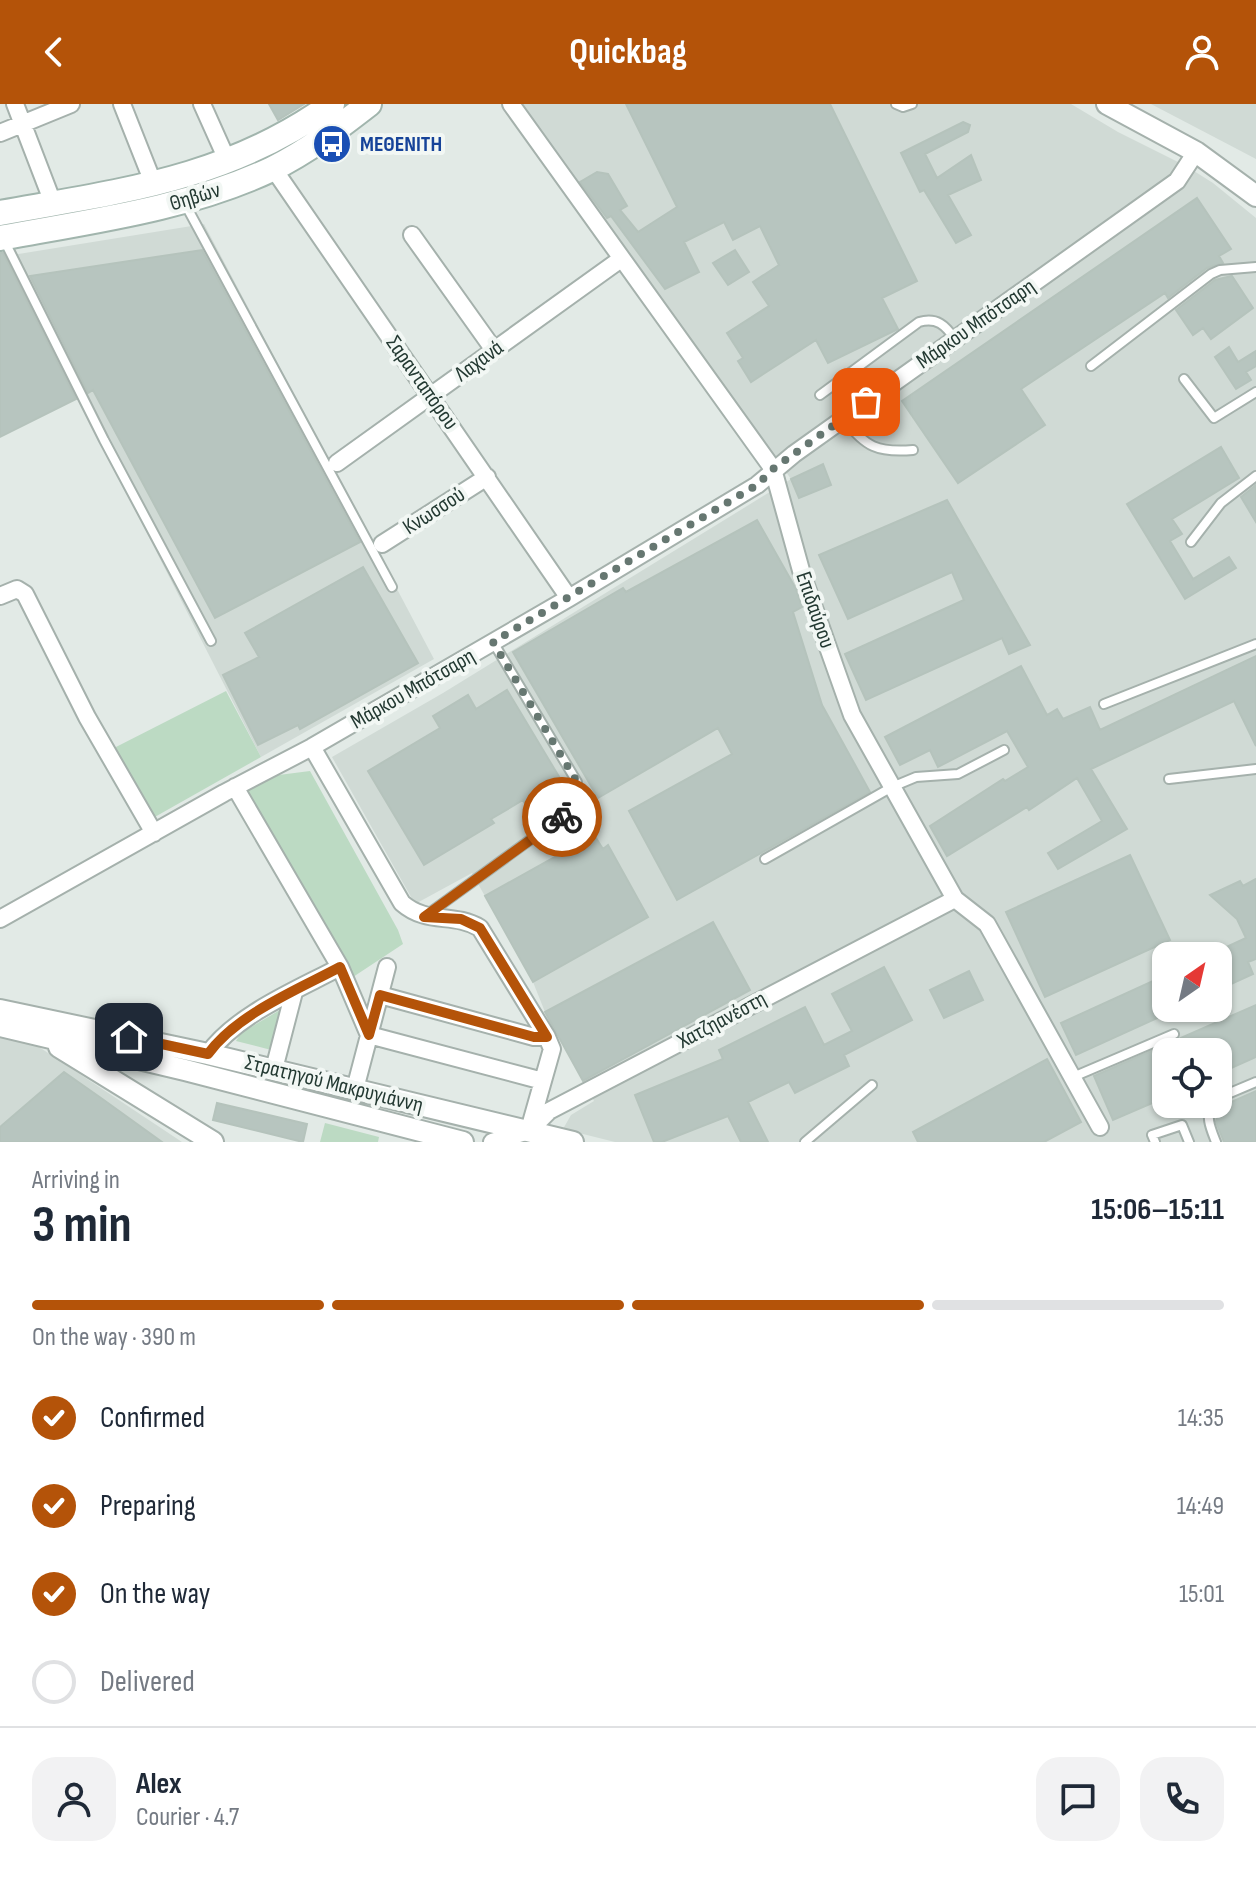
<!DOCTYPE html>
<meta charset="utf-8">
<style>
:root{--surface:#fff;--page:#f2f2f3;--text:#1f2937;--muted:#747a83;--line:#e0e1e3;--accent:#b45309}
body{margin:0;font-family:"Sofia Sans Condensed",sans-serif;background:var(--page);color:var(--text);height:100vh;display:flex;flex-direction:column;font-size:30px;white-space:nowrap}
*{box-sizing:border-box;margin:0}
p{font-size:26px;color:var(--muted)}
.icon{flex:none;width:44px;height:44px;fill:none;stroke:currentColor;stroke-width:2;stroke-linecap:round;stroke-linejoin:round}
.map{position:relative;height:1038px;overflow:hidden}
.details{display:flex;flex-direction:column;background:var(--surface);flex:1}
.details>*{flex:none}
.needle{width:52px;rotate:34deg}
.fabs{position:absolute;left:1152px;top:838px;display:grid;gap:16px}
.fabs a{display:grid;place-items:center;width:80px;height:80px;border-radius:16px;background:var(--surface);box-shadow:0 2px 6px #0004;font-size:40px}
.pin{position:absolute;display:grid;place-items:center;width:68px;height:68px;color:#fff;margin:-34px;border-radius:16px;box-shadow:0 4px 12px #0006}
.courier{position:absolute;display:grid;place-items:center;width:80px;height:80px;margin:-40px;border:6px solid #b45309;border-radius:50%;background:#fff;color:#222;box-shadow:0 2px 10px #0007}
.summary em{font-style:normal;font-weight:700}
.summary div{display:flex;flex-direction:column-reverse}
.summary{display:flex;align-items:center;justify-content:space-between;height:136px;padding:0 32px}
h1{font-size:52px;font-weight:700;line-height:60px}
.bar{display:grid;grid-template-columns:repeat(4,1fr);gap:12px 8px;align-content:center;height:96px;padding:0 32px}
.bar i{height:10px;border-radius:6px;background:var(--line)}
.bar .selected{background:var(--accent)}
.bar p{grid-column:span 4}
.line{display:flex;align-items:center;gap:20px;padding:0 32px;border-top:2px solid var(--line)}
.line div{flex:1}
.round{display:grid;place-items:center;flex:none;width:84px;height:84px;border-radius:24px;background:var(--page)}
ol{padding:0 32px;list-style:none}
li{display:flex;align-items:center;gap:24px;height:88px}
li p{margin-inline-start:auto}
li .icon{padding:8px;border-radius:50%;background:var(--accent);color:#fff;stroke-width:4}
li:last-child{color:var(--muted)}
li i{width:44px;height:44px;border:4px solid var(--line);border-radius:50%}
header{display:flex;justify-content:space-between;align-items:center;height:104px;padding:0 32px;background:var(--accent);color:#fff;font-size:36px;font-weight:700}
.map>svg:first-child{display:block}
.built{fill:#d0dad5;fill-rule:evenodd}
.green{fill:#bcdac3}
.building{fill:#b7c5bf;stroke:#b5c3bc;stroke-width:2}
.lines{fill:none;stroke-linecap:round;stroke-linejoin:round}
.service-casing{stroke:#a5b1ac;stroke-width:12}
.minor-casing{stroke:#a5b1ac;stroke-width:20}
.tertiary-casing{stroke:#a5b1ac;stroke-width:24}
.secondary-casing{stroke:#a1b5ad;stroke-width:28}
.service{stroke:#fff;stroke-width:8}
.minor{stroke:#fff;stroke-width:16}
.tertiary{stroke:#fff;stroke-width:20}
.secondary{stroke:#fff;stroke-width:24}
.done{stroke:#667771;stroke-width:8;stroke-dasharray:0 14.4}
.route{stroke:#b45309;stroke-width:10}
.labels{text-anchor:middle;dominant-baseline:central;stroke-width:8;stroke-linejoin:round;paint-order:stroke}
.transit-label{font-size:22px;font-weight:bold;fill:#164399;stroke:#f2f7f4;text-anchor:start}
.street-label{font-size:22px;fill:#233932;stroke:#f2f7f4}
</style>
<header><svg class="icon" aria-label="back" viewBox="0 0 24 24"><path d="M15 5l-7 7 7 7"/></svg>Quickbag<svg class="icon" aria-label="person" viewBox="0 0 24 24"><circle cx="12" cy="8" r="4"/><path d="M4 21q1-7 8-7t8 7"/></svg></header>
<div class="map">
<svg width="1256" height="1038" viewBox="0 0 1256 1038">
<rect width="100%" height="100%" fill="#e2eae6"/>
<path class="built" d="M 520,0 L 1071,0 L 1118,28 L 1186,62 L 1213,79 L 1256,114 L 1256,1038 L 615,1038 L 563,1025 L 571,1011 L 594,997 L 545,908 L 533,878 L 472,769 L 415,800 L 332,653 L 443,589 L 791,375 ZM 1166,852 L 1218,852 L 1218,904 L 1166,904 ZM 1166,948 L 1218,948 L 1218,1000 L 1166,1000 Z
M 1151,0 L 1256,0 L 1256,55 L 1237,45 Z
M 204,120 L 434,555 L 261,653 L 78,294 L 0,333 L 0,153 Z
M 0,932 L 36,941 L 182,1038 L 0,1038 Z"/>
<path class="green" d="M 226,587 L 261,653 L 153,714 L 114,644 Z
M 310,667 L 398,826 L 403,840 L 350,875 L 243,688 L 271,672 Z
M 285,903 L 279,948 L 236,937 L 241,929 Z
M 325,1019 L 379,1033 L 378,1038 L 320,1038 Z"/>
<path class="building" d="M 269,0 L 304,0 L 278,16 Z
M 626,0 L 830,0 L 917,177 L 882,194 L 898,225 L 828,259 L 816,236 L 751,278 L 738,257 L 743,254 L 727,229 L 769,202 L 753,178 L 779,161 L 760,122 L 733,136 L 724,118 L 684,138 L 699,168 L 665,185 L 611,112 L 607,114 L 580,78 L 597,68 L 608,70 L 627,102 L 620,106 L 638,128 L 677,103 Z
M 963,18 L 970,21 L 968,28 L 925,50 L 937,74 L 971,51 L 981,76 L 948,91 L 971,131 L 956,139 L 924,86 L 920,88 L 901,49 Z
M 1197,94 L 1231,145 L 1219,152 L 1223,159 L 1207,164 L 1168,194 L 1165,189 L 1021,285 L 1045,321 L 958,379 L 902,297 Z
M 202,146 L 360,438 L 215,514 L 93,286 L 88,289 L 30,172 Z
M 735,146 L 749,168 L 728,181 L 713,159 Z
M 0,149 L 3,149 L 76,295 L 0,333 Z
M 1232,172 L 1253,204 L 1211,235 L 1203,224 L 1193,231 L 1176,206 L 1215,176 Z
M 1229,243 L 1238,258 L 1256,247 L 1256,262 L 1246,268 L 1251,276 L 1236,285 L 1215,253 Z
M 1221,343 L 1239,374 L 1172,415 L 1182,430 L 1170,437 L 1193,475 L 1229,453 L 1236,464 L 1185,495 L 1127,400 Z
M 823,360 L 831,381 L 799,394 L 791,375 Z
M 1256,381 L 1256,418 L 1241,393 Z
M 947,396 L 1030,541 L 1009,550 L 1002,534 L 866,596 L 845,550 L 964,496 L 952,468 L 848,515 L 819,451 Z
M 757,416 L 796,485 L 802,503 L 793,508 L 822,601 L 870,688 L 677,796 L 629,707 L 732,650 L 718,624 L 598,694 L 513,548 L 623,484 L 626,488 Z
M 363,463 L 418,559 L 300,625 L 298,621 L 258,641 L 223,571 L 259,553 L 245,529 Z
M 1256,552 L 1256,642 L 1234,597 L 1091,665 L 1127,725 L 1058,765 L 1048,749 L 1102,717 L 1077,674 L 1029,706 L 1027,703 L 947,752 L 930,722 L 1003,675 L 1005,677 L 1028,663 L 1007,627 L 938,663 L 930,646 L 900,661 L 885,633 L 1021,562 L 1047,611 L 1057,605 L 1063,615 L 1090,603 L 1100,626 Z
M 507,586 L 564,681 L 527,703 L 523,696 L 491,715 L 494,719 L 424,761 L 368,667 L 440,624 L 433,612 L 468,591 L 476,605 Z
M 594,731 L 603,745 L 608,741 L 648,813 L 533,878 L 485,792 Z
M 1130,751 L 1170,836 L 1045,893 L 1006,808 Z
M 1256,775 L 1256,855 L 1248,858 L 1253,870 L 1218,886 L 1218,847 L 1246,834 L 1237,815 L 1210,791 L 1240,777 L 1243,782 Z
M 713,818 L 750,886 L 583,977 L 545,908 Z
M 884,863 L 912,916 L 844,951 L 849,962 L 795,989 L 789,978 L 748,998 L 768,1038 L 741,1038 L 728,1012 L 662,1038 L 654,1038 L 635,991 L 723,955 L 719,946 L 805,903 L 824,941 L 852,927 L 832,890 Z
M 969,867 L 983,896 L 944,914 L 930,886 Z
M 1166,871 L 1166,910 L 1076,951 L 1061,919 Z
M 1256,901 L 1256,953 L 1218,970 L 1218,948 L 1166,948 L 1166,993 L 1113,1016 L 1094,972 Z
M 1047,955 L 1081,1018 L 1044,1038 L 918,1038 L 913,1028 Z
M 64,968 L 101,994 L 162,1038 L 0,1038 L 0,1023 Z
M 1256,987 L 1256,1038 L 1224,1038 L 1216,1018 L 1218,1004 Z
M 217,999 L 307,1020 L 303,1038 L 213,1016 Z"/>
<g class="lines">
<defs>
<path id="service" d="M 896,0 L 903,3 L 912,0
M 184,98 L 392,483
M 5,138 L 104,336 L 211,537
M 1091,262 L 1211,170 L 1220,166 L 1256,163
M 1184,275 L 1214,314 L 1256,288
M 820,291 L 919,218 C 937,213 945,221 955,235
M 844,315 C 865,343 878,349 913,346
M 1191,438 L 1221,399 L 1256,372
M 1104,600 L 1256,540
M 1169,675 L 1256,665
M 765,755 L 892,683 L 916,673 L 958,670 L 1004,646
M 428,810 L 563,712 C 571,701 576,692 577,678 L 493,538
M 1073,973 L 1174,930
M 1218,994 L 1256,978
M 1212,1000 C 1205,1013 1211,1025 1216,1038
M 805,1038 L 872,981
M 1155,1038 L 1152,1031 L 1182,1021 L 1189,1038"/>
<path id="minor" d="M 15,0 L 53,99
M 122,0 L 154,81
M 202,0 L 228,58
M 511,0 L 773,365 L 802,470 L 852,611 L 955,795 L 987,820 L 1100,1023
M 0,29 L 71,0
M 273,64 L 569,494
M 412,131 L 494,246
M 337,359 L 621,155
M 382,440 L 487,373
M 0,492 L 17,485 L 25,490 L 87,613 L 154,729
M 312,643 L 402,799 C 427,821 453,808 480,824 L 547,933 L 552,945 L 529,1026
M 235,683 L 340,863 L 369,931 L 543,977
M 0,815 L 224,689 L 312,643 L 569,494 L 757,381 L 794,350 L 1177,77 L 1196,48
M 380,891 L 534,933 L 547,933
M 208,950 C 237,910 297,886 340,863
M 274,965 L 294,888
M 355,985 L 387,863
M 492,1038 L 529,1027 L 549,1007 L 955,795"/>
<path id="tertiary" d="M 1107,0 L 1196,48 L 1256,92
M 0,906 L 208,950 L 573,1038
M 0,922 L 185,966 L 463,1038
M 59,943 L 213,1038"/>
<path id="secondary" d="M 0,109 C 122,87 228,75 332,0
M 0,134 C 92,117 187,105 272,65 C 307,48 338,24 369,0"/>
</defs>
<use href="#service" class="service-casing"/>
<use href="#minor" class="minor-casing"/>
<use href="#tertiary" class="tertiary-casing"/>
<use href="#secondary" class="secondary-casing"/>
<use href="#service" class="service"/>
<use href="#minor" class="minor"/>
<use href="#tertiary" class="tertiary"/>
<use href="#secondary" class="secondary"/>
</g>
<g class="lines">
<path class="done" d="M 562,713 L 572,700 L 577,678 L 493,538 L 757,381 L 773,365 L 866,298"/>
<path class="route" d="M 129,933 L 208,950 C 237,910 297,886 340,863 L 369,931 L 380,891 L 534,933 L 547,933 L 480,824 L 461,815 L 424,813 L 562,713"/>
</g>
<defs>
<symbol id="bus-disc" viewBox="-11 -11 22 22"><circle r="9.5" fill="#1a4fb4" stroke="#f2f7f4"/><path d="M-5-6H5V4H4V6H2V4H-2V6H-4V4H-5ZM-3.5-4V0h7V-4ZM-3.5 1.2v1.5H-2V1.2ZM2 1.2v1.5H3.5V1.2Z" fill="#fff"/></symbol>
</defs>
<g fill-rule="evenodd">
<use href="#bus-disc" x="310" y="18" width="44" height="44"/>
</g>
<g class="labels">
<g class="transit-label">
<text x="360" y="40">ΜΕΘΕΝΙΤΗ</text>
</g>
<g class="street-label">
<text transform="translate(195 93) rotate(-17)">Θηβών</text>
<text transform="translate(976 220) rotate(-35)">Μάρκου Μπότσαρη</text>
<text transform="translate(479 257) rotate(-36)">Λαχανά</text>
<text transform="translate(422 279) rotate(55)">Σαρανταπόρου</text>
<text transform="translate(434 407) rotate(-33)">Κνωσσού</text>
<text transform="translate(815 506) rotate(71)">Επιδαύρου</text>
<text transform="translate(413 585) rotate(-30)">Μάρκου Μπότσαρη</text>
<text transform="translate(722 916) rotate(-28)">Χατζηανέστη</text>
<text transform="translate(334 980) rotate(14)">Στρατηγού Μακρυγιάννη</text>
</g>
</g>
</svg>
<div class="fabs">
<a><svg class="needle" viewBox="-14 -14 28 28"><path d="M0-13l5 13h-10z" fill="#e53935"/><path d="M0 13l5-13h-10z" fill="#747a83"/></svg></a>
<a><svg class="icon" aria-label="locate" viewBox="0 0 24 24"><circle cx="12" cy="12" r="6"/><path d="M12 2v4M12 18v4M2 12h4M18 12h4"/></svg></a>
</div>
<div class="pin" style="left:866px;top:298px;background:#ea580c"><svg class="icon" aria-label="bag" viewBox="0 0 24 24"><path d="M5 8h14l-1 12H6zM9 8a3 3 0 0 1 6 0"/></svg></div>
<div class="pin" style="left:129px;top:933px;background:#1f2937"><svg class="icon" aria-label="home" viewBox="0 0 24 24"><path d="M3 11l9-7 9 7M6 9v11h12V9"/></svg></div>
<div class="courier" style="left:562px;top:713px"><svg class="icon" aria-label="bike" viewBox="0 0 24 24"><circle cx="6" cy="16" r="4"/><circle cx="18" cy="16" r="4"/><path d="M6 16l4-8h5l3 8M10 8l3 8H6M13 5h3"/></svg></div>
</div>
<section class="details">
<div class="summary"><div><h1>3 min</h1><p>Arriving in</p></div><em>15:06–15:11</em></div>
<div class="bar"><i class="selected"></i><i class="selected"></i><i class="selected"></i><i></i><p>On the way · 390 m</p></div>
<ol>
<li><svg class="icon" aria-label="check" viewBox="0 0 24 24"><path d="M5 12l5 5 9-10"/></svg>Confirmed<p>14:35</p></li>
<li><svg class="icon" aria-label="check" viewBox="0 0 24 24"><path d="M5 12l5 5 9-10"/></svg>Preparing<p>14:49</p></li>
<li><svg class="icon" aria-label="check" viewBox="0 0 24 24"><path d="M5 12l5 5 9-10"/></svg>On the way<p>15:01</p></li>
<li><i></i>Delivered</li>
</ol>
<div class="line" style="height:144px"><a class="round"><svg class="icon" aria-label="person" viewBox="0 0 24 24"><circle cx="12" cy="8" r="4"/><path d="M4 21q1-7 8-7t8 7"/></svg></a><div><b>Alex</b><p>Courier · 4.7</p></div><a class="round"><svg class="icon" aria-label="chat" viewBox="0 0 24 24"><path d="M4 5h16v11H9l-5 4z"/></svg></a><a class="round"><svg class="icon" aria-label="phone" viewBox="0 0 24 24"><path d="M5 4h4l2 5-3 2q2 4 5 5l2-3 5 2v4C11 20 4 13 5 4z"/></svg></a></div>
</section>
